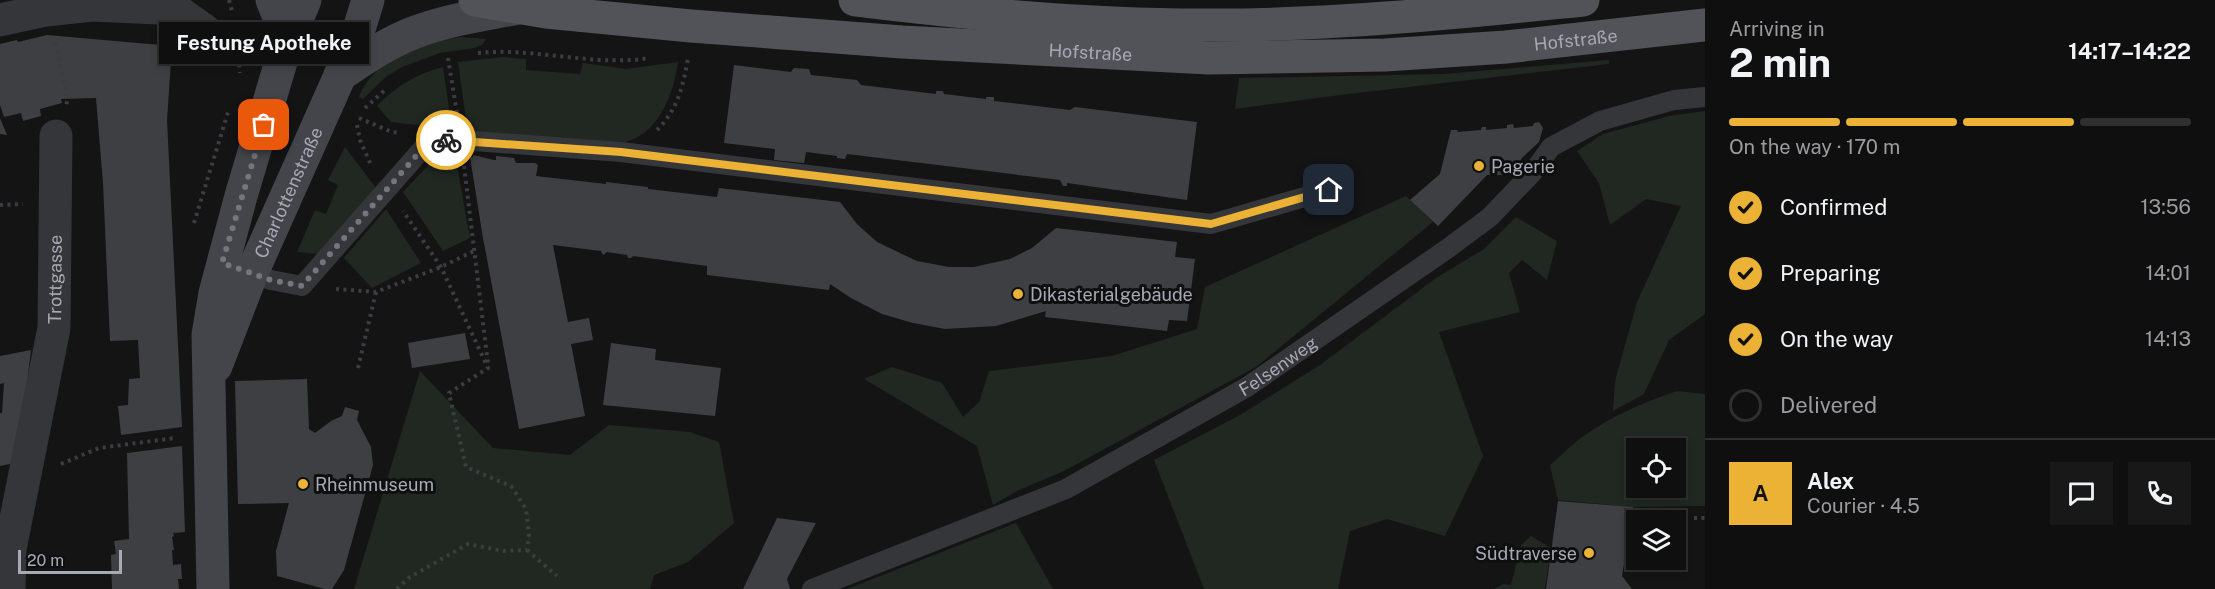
<!DOCTYPE html>
<meta charset="utf-8">
<style>
:root{--surface:#0f0f10;--page:#181819;--text:#f1f3f6;--muted:#9b9c9f;--line:#2f2f30;--accent:#ebb236}
body{margin:0;font-family:"Public Sans",sans-serif;background:var(--page);color:var(--text);height:100vh;display:flex;flex-direction:column;font-size:22px;white-space:nowrap}
*{box-sizing:border-box;margin:0}
p{font-size:20px;color:var(--muted)}
.icon{flex:none;width:33px;height:33px;fill:none;stroke:currentColor;stroke-width:2;stroke-linecap:round;stroke-linejoin:round}
.map{position:relative;flex:1;overflow:hidden}
.sheet{display:flex;flex-direction:column;background:var(--surface);width:510px}
.sheet>*{flex:none}
.tools{position:absolute;left:1626px;top:438px;display:grid;gap:12px}
.tools a{display:grid;place-items:center;width:60px;height:60px;border-radius:0px;background:var(--surface);box-shadow:0 3px 9px #0003,0 0 0 2px var(--line);font-size:30px}
.scale{position:absolute;left:18px;bottom:15px;width:104px;box-sizing:border-box;padding-left:6px;border:3px solid #a6aab5;border-top:0;font-size:16px;line-height:21px;white-space:nowrap;color:#a6aab5;-webkit-text-stroke:4px #0f0f10;paint-order:stroke}
.pin{position:absolute;display:grid;place-items:center;width:51px;height:51px;color:#fff;margin:-26px;border-radius:12px;box-shadow:0 3px 9px #0006}
.courier{position:absolute;display:grid;place-items:center;width:60px;height:60px;margin:-30px;border:4px solid #ebb236;border-radius:50%;background:#fff;color:#222;box-shadow:0 2px 8px #0007}
.bubble{position:absolute;height:42px;border-radius:0px;background:var(--surface);box-shadow:0 3px 9px #0003,0 0 0 2px var(--line);font-size:20px;font-weight:700;line-height:42px;text-align:center}
.summary em{font-style:normal;font-weight:700}
.summary div{display:flex;flex-direction:column-reverse}
.summary{display:flex;align-items:center;justify-content:space-between;height:102px;padding:0 24px}
h1{font-size:39px;font-weight:700;line-height:45px}
.bar{display:grid;grid-template-columns:repeat(4,1fr);gap:9px 6px;align-content:center;height:72px;padding:0 24px}
.bar i{height:8px;border-radius:4px;background:var(--line)}
.bar .on{background:var(--accent)}
.bar p{grid-column:span 4}
.line{display:flex;align-items:center;gap:15px;padding:0 24px;border-top:2px solid var(--line)}
.line div{flex:1}
.round{display:grid;place-items:center;flex:none;width:63px;height:63px;border-radius:0px;background:var(--page)}
ol{padding:0 24px;list-style:none}
li{display:flex;align-items:center;gap:18px;height:66px}
li p{margin-inline-start:auto}
li .icon{padding:6px;border-radius:50%;background:var(--accent);color:#111;stroke-width:4}
li:last-child{color:var(--muted)}
li i{width:33px;height:33px;border:3px solid var(--line);border-radius:50%}
main{display:flex;flex:1;min-height:0}
.map>svg:first-child{display:block}
.green{fill:#202821;fill-rule:evenodd}
.building{fill:#3e3f42}
.lines{fill:none;stroke-linecap:round;stroke-linejoin:round}
.path{stroke:#3b3d41;stroke-width:4;stroke-dasharray:3 4.5;stroke-linecap:butt}
.service{stroke:#35363a;stroke-width:20}
.minor{stroke:#35363a;stroke-width:33}
.secondary{stroke:#43454a;stroke-width:33}
.primary{stroke:#515359;stroke-width:33}
.done{stroke:#73767d;stroke-width:6;stroke-dasharray:0 10.8}
.route{stroke:#ebb236;stroke-width:8}
.poi-dot{fill:#ebb236;stroke:#0f0f10;stroke-width:2}
.labels{text-anchor:middle;dominant-baseline:central;stroke-width:6;stroke-linejoin:round;paint-order:stroke}
.street-label{font-size:18px;fill:#a6aab5;stroke:#0f0f10}
.poi-label{font-size:18px;fill:#a6aab5;stroke:#0f0f10;text-anchor:start}
</style>
<main>
<div class="map">
<svg width="1705" height="589" viewBox="0 0 1705 589">
<rect width="100%" height="100%" fill="#141415"/>
<path class="green" d="M 461,37 L 486,39 L 482,45 L 474,48 L 440,53 L 402,67 L 386,77 L 363,99 L 359,97 C 373,59 424,40 461,37 Z
M 503,57 L 526,59 L 526,70 L 580,74 L 583,63 L 626,69 L 678,62 C 674,93 658,138 620,143 C 603,145 582,140 565,139 C 533,137 500,136 468,134 L 458,62 Z
M 1609,60 L 1609,64 L 1348,94 L 1235,109 L 1239,78 L 1443,74 Z
M 443,67 L 452,129 L 391,122 L 377,106 C 396,86 416,74 443,67 Z
M 1705,111 L 1705,314 L 1669,340 L 1644,394 L 1613,411 L 1615,381 L 1637,302 L 1681,206 L 1646,199 L 1610,225 L 1599,183 L 1577,151 L 1603,134 L 1669,116 Z
M 345,147 L 376,188 L 319,254 L 297,252 L 315,210 L 326,214 L 338,185 L 328,180 Z
M 437,156 L 456,160 L 470,238 L 443,251 L 403,192 Z
M 1406,196 L 1433,222 L 1256,367 L 1064,471 L 1019,490 L 993,505 L 977,446 L 864,379 L 892,367 L 942,383 L 963,417 L 979,402 L 989,371 L 1112,356 L 1197,329 L 1205,287 Z
M 386,209 L 421,263 L 372,288 L 344,258 Z
M 1516,217 L 1557,241 L 1547,280 L 1522,260 L 1509,273 L 1520,312 L 1439,332 L 1483,456 L 1445,536 L 1387,519 L 1350,531 L 1338,589 L 1204,589 L 1154,460 L 1240,415 L 1320,365 L 1436,278 L 1484,249 Z
M 420,371 L 493,448 L 570,455 L 609,425 L 690,432 L 719,442 L 734,523 L 688,562 L 654,575 L 650,589 L 354,589 Z
M 1677,391 L 1705,394 L 1705,506 L 1632,507 L 1558,500 L 1550,465 C 1562,455 1573,443 1585,435 C 1614,415 1644,402 1677,391 ZM 1636,448 L 1676,448 L 1676,488 L 1636,488 Z
M 1016,523 L 1053,589 L 847,589 Z
M 1531,536 L 1551,548 L 1545,589 L 1494,589 L 1503,584 L 1511,585 L 1521,545 Z"/>
<path class="building" d="M 47,35 L 172,46 L 167,120 L 182,427 L 121,435 L 118,406 L 128,405 L 129,379 L 140,378 L 138,340 L 110,341 L 103,183 L 96,98 L 61,99 L 62,103 L 40,109 L 41,116 L 23,121 L 21,113 L 4,117 L 0,105 L 0,44 L 17,40 L 18,42 Z
M 734,65 L 791,72 L 794,68 L 809,69 L 811,75 L 857,80 L 861,85 L 936,94 L 936,91 L 943,91 L 944,94 L 986,99 L 986,97 L 994,97 L 994,101 L 1070,110 L 1075,107 L 1197,122 L 1187,200 L 1067,183 L 1067,186 L 1063,186 L 1060,180 L 847,154 L 845,159 L 837,158 L 837,156 L 806,152 L 804,163 L 774,160 L 775,149 L 724,143 Z
M 0,118 L 7,135 L 0,134 Z
M 1539,122 L 1543,128 L 1539,142 L 1522,158 L 1511,175 L 1487,175 L 1438,226 L 1410,200 L 1440,174 L 1451,130 L 1458,130 L 1457,132 L 1481,130 L 1482,127 L 1486,127 L 1486,130 L 1507,128 L 1507,125 L 1513,124 L 1514,128 L 1533,126 L 1534,123 Z
M 473,155 L 494,160 L 496,160 L 496,156 L 514,158 L 516,163 L 535,163 L 538,165 L 536,176 L 606,184 L 606,182 L 648,187 L 648,189 L 717,197 L 719,188 L 840,202 L 857,224 L 877,242 L 917,261 L 949,267 L 974,267 L 1010,259 L 1032,248 L 1056,228 L 1177,242 L 1175,257 L 1195,259 L 1187,321 L 1169,320 L 1167,331 L 1045,317 L 1046,311 L 996,326 L 945,329 L 913,323 L 882,314 L 851,298 L 830,284 L 829,290 L 707,275 L 707,266 L 633,256 L 631,258 L 628,258 L 627,255 L 607,252 L 603,255 L 601,251 L 553,245 L 568,322 L 589,318 L 593,340 L 571,344 L 585,416 L 519,429 L 483,238 L 470,157 L 473,157 Z
M 465,333 L 470,359 L 412,368 L 408,343 Z
M 611,343 L 656,349 L 655,360 L 721,368 L 715,416 L 603,405 Z
M 31,350 L 19,448 L 10,464 L 0,466 L 0,413 L 2,413 L 4,383 L 0,384 L 0,356 Z
M 307,379 L 309,429 L 315,433 L 331,421 L 342,416 L 345,407 L 359,411 L 357,420 L 371,447 L 373,465 L 344,570 L 332,589 L 325,589 L 277,576 L 276,551 L 289,503 L 238,504 L 235,381 Z
M 182,446 L 185,532 L 173,533 L 174,536 L 172,537 L 174,550 L 172,550 L 173,565 L 181,564 L 182,579 L 178,579 L 179,589 L 112,589 L 111,555 L 116,554 L 114,541 L 129,539 L 127,453 Z
M 1558,501 L 1633,507 L 1622,576 L 1632,589 L 1546,589 Z
M 777,518 L 816,523 L 787,579 L 790,589 L 743,589 Z"/>
<g class="lines">
<path class="path" d="M 229,0 L 232,11
M 237,42 L 240,73
M 55,43 L 68,99 L 66,105
M 478,53 C 535,47 592,67 649,58
M 448,58 L 457,114
M 365,108 L 386,89
M 359,118 L 392,132 L 400,133
M 357,125 L 360,140 L 371,165
M 657,130 C 678,109 683,86 688,58
M 464,166 L 488,364
M 0,205 L 23,204
M 194,223 L 229,109
M 336,289 L 376,292 L 441,267 L 476,250
M 358,368 L 376,292
M 61,464 L 99,448 L 175,438
M 1694,518 L 1705,518
M 527,550 L 557,576
M 397,589 L 410,577 L 468,544 L 503,551 L 527,550 L 529,534 L 526,509 L 511,486 L 466,467 L 449,393 L 488,368 L 441,267 L 403,211"/>
<g class="service">
<path d="M 242,270 L 271,280 L 302,286 L 424,147 L 439,140 L 461,140 L 621,152 L 1211,224 L 1329,190"/>
<path id="s1" d="M 812,589 L 1066,489 L 1247,387 L 1447,249 L 1490,217 L 1533,172 L 1551,147 L 1600,121 L 1674,100 L 1705,97"/>
</g>
<g class="minor">
<path d="M 0,20 L 46,10 L 92,5 L 159,8 L 180,13 L 204,30"/>
<path id="s2" d="M 9,589 L 10,549 L 54,328 L 56,136"/>
</g>
<g class="secondary">
<path d="M 272,0 L 283,27 L 286,45"/>
<path d="M 340,75 C 363,60 387,43 413,33 C 446,20 483,15 518,8"/>
<path id="s3" d="M 216,366 L 252,273 L 355,42 L 368,0"/>
<path d="M 213,589 L 208,335 L 215,293 L 241,196 L 286,45 L 305,0"/>
</g>
<g class="primary">
<path id="s4" d="M 475,0 L 546,12 L 691,26 L 902,42 L 1209,58 L 1385,55 L 1506,47 L 1705,25"/>
<path d="M 855,0 C 975,15 1095,26 1217,25 C 1339,25 1462,12 1583,0"/>
</g>
</g>
<g class="lines">
<path class="done" d="M 264,125 L 222,263 L 271,280 L 302,286 L 424,147 L 439,140 L 446,140"/>
<path class="route" d="M 446,140 L 621,152 L 1211,224 L 1329,190"/>
</g>
<g class="poi-dot">
<circle cx="1479" cy="166" r="6"/>
<circle cx="1018" cy="294" r="6"/>
<circle cx="303" cy="484" r="6"/>
<circle cx="1589" cy="553" r="6"/>
</g>
<g class="labels">
<g class="street-label">
<text stroke="none"><textPath href="#s4" startOffset="1104">Hofstraße</textPath></text>
<text stroke="none"><textPath href="#s4" startOffset="618">Hofstraße</textPath></text>
<text stroke="none"><textPath href="#s3" startOffset="188">Charlottenstraße</textPath></text>
<text stroke="none"><textPath href="#s2" startOffset="314">Trottgasse</textPath></text>
<text stroke="none"><textPath href="#s1" startOffset="518">Felsenweg</textPath></text>
</g>
<g class="poi-label">
<text x="1491" y="166">Pagerie</text>
<text x="1030" y="294">Dikasterialgebäude</text>
<text x="315" y="484">Rheinmuseum</text>
<text x="1577" y="553" text-anchor="end">Südtraverse</text>
</g>
</g>
</svg>
<div class="tools">
<a><svg class="icon" aria-label="locate" viewBox="0 0 24 24"><circle cx="12" cy="12" r="6"/><path d="M12 2v4M12 18v4M2 12h4M18 12h4"/></svg></a>
<a><svg class="icon" aria-label="layers" viewBox="0 0 24 24"><path d="M12 4l9 5-9 5-9-5zM3 14l9 5 9-5"/></svg></a>
</div>
<div class="scale">20 m</div>
<div class="pin" style="left:264px;top:125px;background:#ea580c"><svg class="icon" aria-label="bag" viewBox="0 0 24 24"><path d="M5 8h14l-1 12H6zM9 8a3 3 0 0 1 6 0"/></svg></div>
<div class="pin" style="left:1329px;top:190px;background:#1f2937"><svg class="icon" aria-label="home" viewBox="0 0 24 24"><path d="M3 11l9-7 9 7M6 9v11h12V9"/></svg></div>
<div class="courier" style="left:446px;top:140px"><svg class="icon" aria-label="bike" viewBox="0 0 24 24"><circle cx="6" cy="16" r="4"/><circle cx="18" cy="16" r="4"/><path d="M6 16l4-8h5l3 8M10 8l3 8H6M13 5h3"/></svg></div>
<div class="bubble" style="left:159px;top:22px;width:210px">Festung Apotheke</div>
</div>
<section class="sheet">
<div class="summary"><div><h1>2 min</h1><p>Arriving in</p></div><em>14:17–14:22</em></div>
<div class="bar"><i class="on"></i><i class="on"></i><i class="on"></i><i></i><p>On the way · 170 m</p></div>
<ol>
<li><svg class="icon" aria-label="check" viewBox="0 0 24 24"><path d="M5 12l5 5 9-10"/></svg>Confirmed<p>13:56</p></li>
<li><svg class="icon" aria-label="check" viewBox="0 0 24 24"><path d="M5 12l5 5 9-10"/></svg>Preparing<p>14:01</p></li>
<li><svg class="icon" aria-label="check" viewBox="0 0 24 24"><path d="M5 12l5 5 9-10"/></svg>On the way<p>14:13</p></li>
<li><i></i>Delivered</li>
</ol>
<div class="line" style="height:108px"><b class="round" style="background:var(--accent);color:#111">A</b><div><b>Alex</b><p>Courier · 4.5</p></div><a class="round"><svg class="icon" aria-label="chat" viewBox="0 0 24 24"><path d="M4 5h16v11H9l-5 4z"/></svg></a><a class="round"><svg class="icon" aria-label="phone" viewBox="0 0 24 24"><path d="M5 4h4l2 5-3 2q2 4 5 5l2-3 5 2v4C11 20 4 13 5 4z"/></svg></a></div>
</section>
</main>
